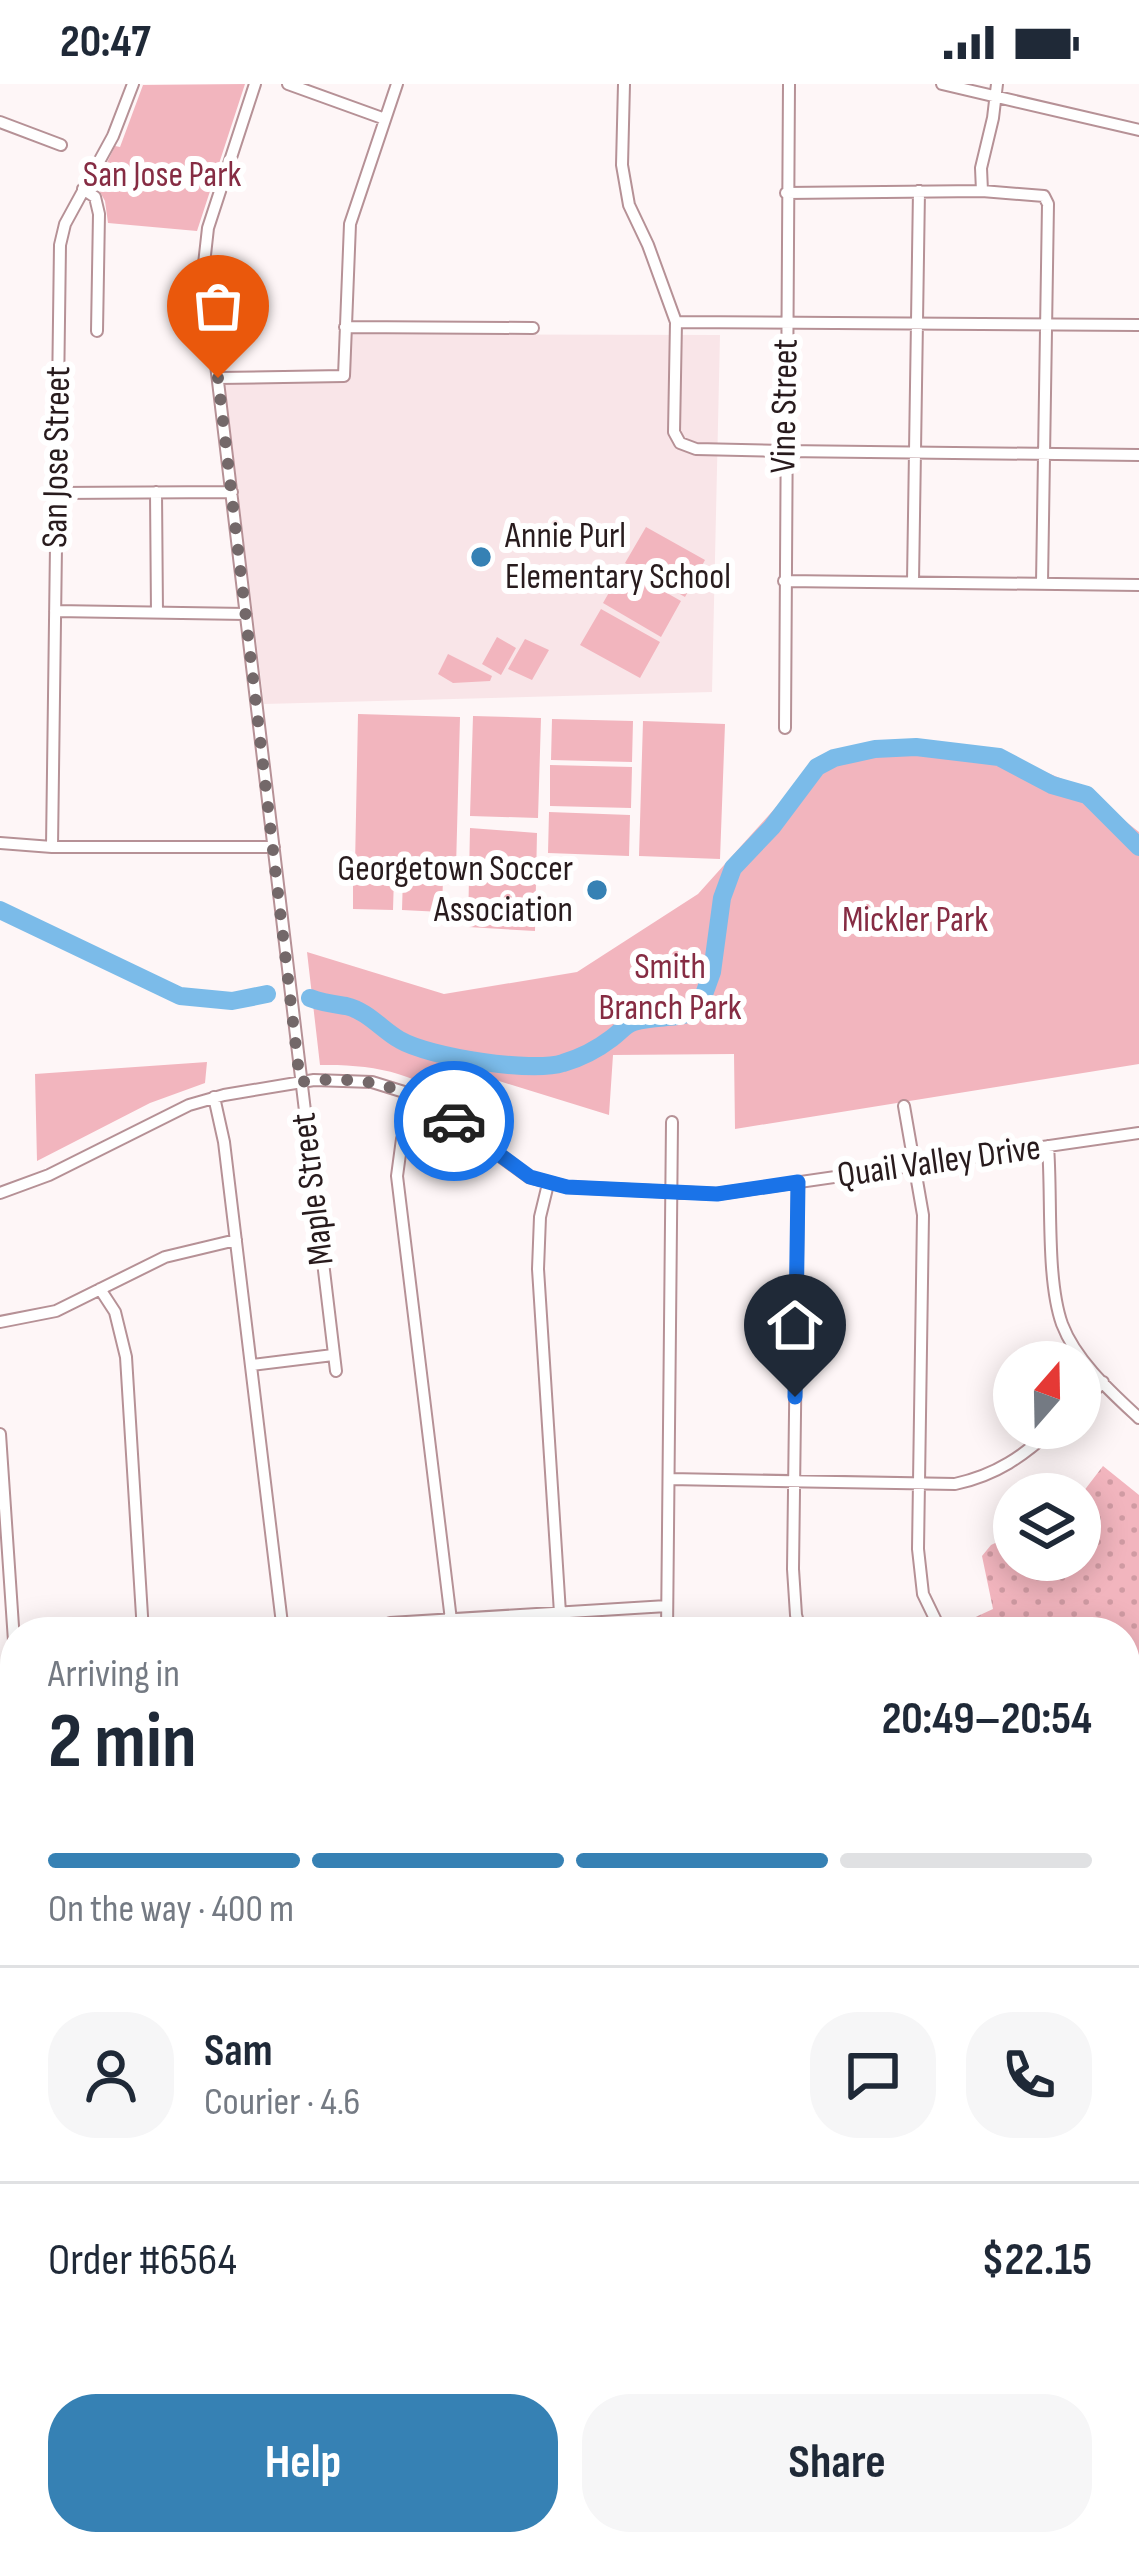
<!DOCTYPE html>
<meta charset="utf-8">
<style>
:root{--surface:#fff;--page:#f6f6f7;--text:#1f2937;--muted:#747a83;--line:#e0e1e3;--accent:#3681b4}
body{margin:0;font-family:"Sofia Sans Condensed",sans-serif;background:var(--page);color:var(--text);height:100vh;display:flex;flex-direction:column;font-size:45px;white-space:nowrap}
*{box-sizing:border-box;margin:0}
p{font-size:39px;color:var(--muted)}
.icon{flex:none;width:66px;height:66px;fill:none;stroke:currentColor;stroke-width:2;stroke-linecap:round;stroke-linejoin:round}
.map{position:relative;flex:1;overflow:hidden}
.panel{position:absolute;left:0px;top:1533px;width:1140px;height:939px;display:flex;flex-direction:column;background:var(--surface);border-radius:48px 48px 0 0;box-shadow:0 6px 30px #0003}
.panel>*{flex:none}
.needle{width:78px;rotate:20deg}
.tools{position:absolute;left:993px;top:1257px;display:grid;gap:24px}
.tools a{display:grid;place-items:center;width:108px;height:108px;border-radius:50%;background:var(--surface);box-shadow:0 6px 30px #0003;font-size:60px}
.pin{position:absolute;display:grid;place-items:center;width:102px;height:102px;color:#fff;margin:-123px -51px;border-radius:50% 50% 50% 0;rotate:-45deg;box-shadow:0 0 12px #0007}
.pin .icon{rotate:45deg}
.courier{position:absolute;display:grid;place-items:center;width:120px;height:120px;margin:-60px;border:9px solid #1a73e8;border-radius:50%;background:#fff;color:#222;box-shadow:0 3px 15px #0007}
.head em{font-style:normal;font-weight:700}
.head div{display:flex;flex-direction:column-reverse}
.head{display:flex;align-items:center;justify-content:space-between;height:204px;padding:0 48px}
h1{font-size:78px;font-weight:700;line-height:90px}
.bar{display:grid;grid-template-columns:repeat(4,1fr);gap:18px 12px;align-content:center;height:144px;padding:0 48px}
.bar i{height:15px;border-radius:9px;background:var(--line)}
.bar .active{background:var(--accent)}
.bar p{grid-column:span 4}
.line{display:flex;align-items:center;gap:30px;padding:0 48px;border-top:3px solid var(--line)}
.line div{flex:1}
.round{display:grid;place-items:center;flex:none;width:126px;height:126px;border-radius:48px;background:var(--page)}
.button{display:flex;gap:24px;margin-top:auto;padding:24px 48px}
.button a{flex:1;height:138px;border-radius:48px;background:var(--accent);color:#fff;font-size:48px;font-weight:700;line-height:138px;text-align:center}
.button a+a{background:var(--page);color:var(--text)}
.status{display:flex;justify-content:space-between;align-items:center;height:84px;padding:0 60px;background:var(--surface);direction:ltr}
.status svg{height:33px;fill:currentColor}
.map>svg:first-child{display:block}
.built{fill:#f9e5e8}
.grass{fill:url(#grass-dots)}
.forest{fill:url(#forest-firs)}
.park{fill:#f2b5be}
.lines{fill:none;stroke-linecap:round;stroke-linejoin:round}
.river{stroke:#7bbbe9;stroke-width:18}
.minor-casing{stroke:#b69196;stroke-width:14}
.minor{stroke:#fff;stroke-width:10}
.done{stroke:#736869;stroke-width:12;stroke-dasharray:0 21.6}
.route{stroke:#1a73e8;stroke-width:15}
.poi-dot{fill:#3681b4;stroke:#fff;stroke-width:4.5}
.labels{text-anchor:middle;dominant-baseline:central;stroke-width:12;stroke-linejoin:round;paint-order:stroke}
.park-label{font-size:36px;fill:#862c43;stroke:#fff}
.street-label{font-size:36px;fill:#281b1d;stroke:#fff}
.poi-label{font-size:36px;fill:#281b1d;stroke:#fff;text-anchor:start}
</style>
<div class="status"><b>20:47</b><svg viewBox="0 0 49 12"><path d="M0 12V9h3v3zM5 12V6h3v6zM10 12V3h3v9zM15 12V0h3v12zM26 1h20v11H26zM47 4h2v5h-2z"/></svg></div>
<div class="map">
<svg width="1139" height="2470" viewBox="0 0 1139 2470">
<defs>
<pattern id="grass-dots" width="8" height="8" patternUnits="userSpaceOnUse" patternTransform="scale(3)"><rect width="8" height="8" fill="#f2b5be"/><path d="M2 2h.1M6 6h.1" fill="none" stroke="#d09ba3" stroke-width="1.8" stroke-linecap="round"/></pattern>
<pattern id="forest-firs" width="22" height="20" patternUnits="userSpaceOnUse" patternTransform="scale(3)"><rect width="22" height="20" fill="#fcadb9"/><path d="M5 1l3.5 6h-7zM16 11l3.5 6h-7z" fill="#d8949f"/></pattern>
</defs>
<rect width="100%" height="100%" fill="#fef6f7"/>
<path class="built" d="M 350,250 L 720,251 L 712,608 L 264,620 L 223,287 L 349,285 Z"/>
<path class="grass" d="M 1103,1382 L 1139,1411 L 1139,1716 L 1125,1724 L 1125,1548 L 943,1548 L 993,1525 L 982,1472 L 991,1461 L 1014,1450 L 1014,1476 L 1080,1476 L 1080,1412 Z"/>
<path class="forest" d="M 445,2457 L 509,2457 L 510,2470 L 446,2470 Z"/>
<path class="park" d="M 245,0 L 197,147 L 108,139 L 105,117 L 96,101 L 115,62 L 120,63 L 143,1 Z
M 646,443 L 705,476 L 685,513 L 625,479 Z
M 623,484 L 681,517 L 661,553 L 603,519 Z
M 601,525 L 660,558 L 640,594 L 580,561 Z
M 497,553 L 516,564 L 501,591 L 482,580 Z
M 525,555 L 549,566 L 532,596 L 508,585 Z
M 448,570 L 492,592 L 490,597 L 453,599 L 438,590 Z
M 358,630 L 460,633 L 456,784 L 355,782 Z
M 473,632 L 541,634 L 538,734 L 470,732 Z
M 552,635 L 633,637 L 632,678 L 551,676 Z
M 643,637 L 725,640 L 720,775 L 639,772 Z
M 917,659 L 991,666 L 1082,703 L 1139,748 L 1139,980 L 735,1045 L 734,970 L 613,971 L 609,1031 L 499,997 L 462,1025 C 419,989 375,980 320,981 L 307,868 L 444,910 L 577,888 L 698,810 L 812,683 L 864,663 Z
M 550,681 L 632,683 L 631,724 L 550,722 Z
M 549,728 L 630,731 L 629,772 L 548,769 Z
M 470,744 L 537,749 L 535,847 L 468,843 Z
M 353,791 L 394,792 L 393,826 L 353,825 Z
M 403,792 L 443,794 L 442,828 L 402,826 Z
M 207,978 L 205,999 L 150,1019 L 37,1077 L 35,990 Z"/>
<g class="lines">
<path class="river" d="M 0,826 L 180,912 L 232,917 L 267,910
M 310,914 C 323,919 333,920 346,922 C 368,927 382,946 400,956 C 429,973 532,989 563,979 C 580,974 599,964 612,954 C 620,948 626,940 634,938 C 656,931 676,936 698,927 L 712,888 L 722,814 L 733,784 L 772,743 L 817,683 L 834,674 L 875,665 L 916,663 L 999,673 L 1052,701 L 1087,711 L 1139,763
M 1125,1660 L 1139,1648
M 0,2254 L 15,2248"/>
<defs>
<path id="minor" d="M 255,0 L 208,144 L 204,180 L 336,1287
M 288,0 L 385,35
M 624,0 L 622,81 L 629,121 L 648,161 L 676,238 L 674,348 L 680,359 L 696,365 L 784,367 L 1139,371
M 942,0 L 1139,46
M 0,38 L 61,61
M 83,105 L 95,113 L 99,130 L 97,247
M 982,107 L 981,84 L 993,34 L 997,0
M 786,109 L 982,107 L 1044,112 L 1048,120 L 1042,499
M 676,238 L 1139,241
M 345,243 L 533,244
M 218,294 L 344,292 L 350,140 L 397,0
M 156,408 L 157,529
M 57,409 L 232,408
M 784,497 L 1139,501
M 913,497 L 919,107
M 55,527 L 246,530
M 785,644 L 789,0
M 0,759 L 52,763 L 274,763
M 52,763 L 60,161 L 65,140 L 113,52 L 133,0
M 214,1013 L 224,1058 L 283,1548
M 421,1014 L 402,1055 L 397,1092 L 451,1536
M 904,1022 L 923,1131 L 918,1465 L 923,1510 L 939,1543
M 1048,1062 C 1052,1113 1046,1195 1062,1240 C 1076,1277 1111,1308 1139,1334
M 798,1098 L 793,1485 L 796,1531 L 801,1548
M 548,1100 L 540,1133 L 538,1185 L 560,1529
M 0,1109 L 49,1091 L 189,1021 L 224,1011 L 314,996 L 372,998 L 417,1012 L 529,1093 L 567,1103 L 717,1110 L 1139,1049
M 100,1205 L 115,1228 L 126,1273 L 143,1548
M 0,1238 L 56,1227 L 165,1173 L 236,1156
M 252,1281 L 333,1271
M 1080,1321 L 1103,1298
M 0,1350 L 15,1572
M 669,1395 L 955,1400 C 997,1391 1023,1372 1054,1344
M 390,1539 L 667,1522
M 667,1548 L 672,1038
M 787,2457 L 793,2470"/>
</defs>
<use href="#minor" class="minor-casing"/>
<use href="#minor" class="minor"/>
</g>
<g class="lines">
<path class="done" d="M 218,294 L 300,998 C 356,990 410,1001 454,1037"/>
<path class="route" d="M 454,1037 L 530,1093 L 567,1103 L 717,1110 L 798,1098 L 795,1313"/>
</g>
<g class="poi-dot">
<circle cx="481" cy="473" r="12"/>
<circle cx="597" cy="806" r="12"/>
</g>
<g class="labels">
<g class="park-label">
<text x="162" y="91">San Jose Park</text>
<text x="915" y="836">Mickler Park</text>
<text x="670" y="883">Smith<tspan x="670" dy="41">Branch Park</tspan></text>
</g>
<g class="street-label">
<text transform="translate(785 322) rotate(-89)">Vine Street</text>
<text transform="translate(57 373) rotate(-89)">San Jose Street</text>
<text transform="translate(939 1078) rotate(-8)">Quail Valley Drive</text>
<text transform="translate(313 1105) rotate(-97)">Maple Street</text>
</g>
<g class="poi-label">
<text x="505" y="452">Annie Purl<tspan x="505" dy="41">Elementary School</tspan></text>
<text x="573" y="785" text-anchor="end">Georgetown Soccer<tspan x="573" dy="41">Association</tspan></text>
</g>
</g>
</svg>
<div class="tools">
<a><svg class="needle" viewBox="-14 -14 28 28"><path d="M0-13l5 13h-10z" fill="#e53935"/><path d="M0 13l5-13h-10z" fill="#747a83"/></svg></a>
<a><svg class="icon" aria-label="layers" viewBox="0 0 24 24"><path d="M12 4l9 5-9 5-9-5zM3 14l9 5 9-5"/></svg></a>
</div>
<div class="pin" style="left:218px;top:294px;background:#ea580c"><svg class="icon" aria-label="bag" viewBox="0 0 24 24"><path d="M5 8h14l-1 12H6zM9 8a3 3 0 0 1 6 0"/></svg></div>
<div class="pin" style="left:795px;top:1313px;background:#1f2937"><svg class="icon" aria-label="home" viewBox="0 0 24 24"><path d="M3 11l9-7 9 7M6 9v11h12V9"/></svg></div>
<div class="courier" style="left:454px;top:1037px"><svg class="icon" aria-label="car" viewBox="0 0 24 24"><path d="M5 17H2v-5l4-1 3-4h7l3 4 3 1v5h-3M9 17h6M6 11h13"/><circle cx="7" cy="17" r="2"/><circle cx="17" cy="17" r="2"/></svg></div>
<section class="panel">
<div class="head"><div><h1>2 min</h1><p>Arriving in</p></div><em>20:49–20:54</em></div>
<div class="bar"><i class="active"></i><i class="active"></i><i class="active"></i><i></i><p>On the way · 400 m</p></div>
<div class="line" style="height:216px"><a class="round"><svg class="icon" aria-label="person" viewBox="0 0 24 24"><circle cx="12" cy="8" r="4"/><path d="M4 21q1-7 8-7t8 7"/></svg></a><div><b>Sam</b><p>Courier · 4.6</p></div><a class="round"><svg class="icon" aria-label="chat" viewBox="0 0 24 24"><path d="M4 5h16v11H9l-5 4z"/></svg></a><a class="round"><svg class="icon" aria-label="phone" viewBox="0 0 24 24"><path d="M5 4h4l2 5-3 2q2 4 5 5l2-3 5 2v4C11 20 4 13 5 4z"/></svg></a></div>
<div class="line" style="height:156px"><div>Order #6564</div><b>$22.15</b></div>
<div class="button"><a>Help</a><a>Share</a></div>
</section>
</div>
